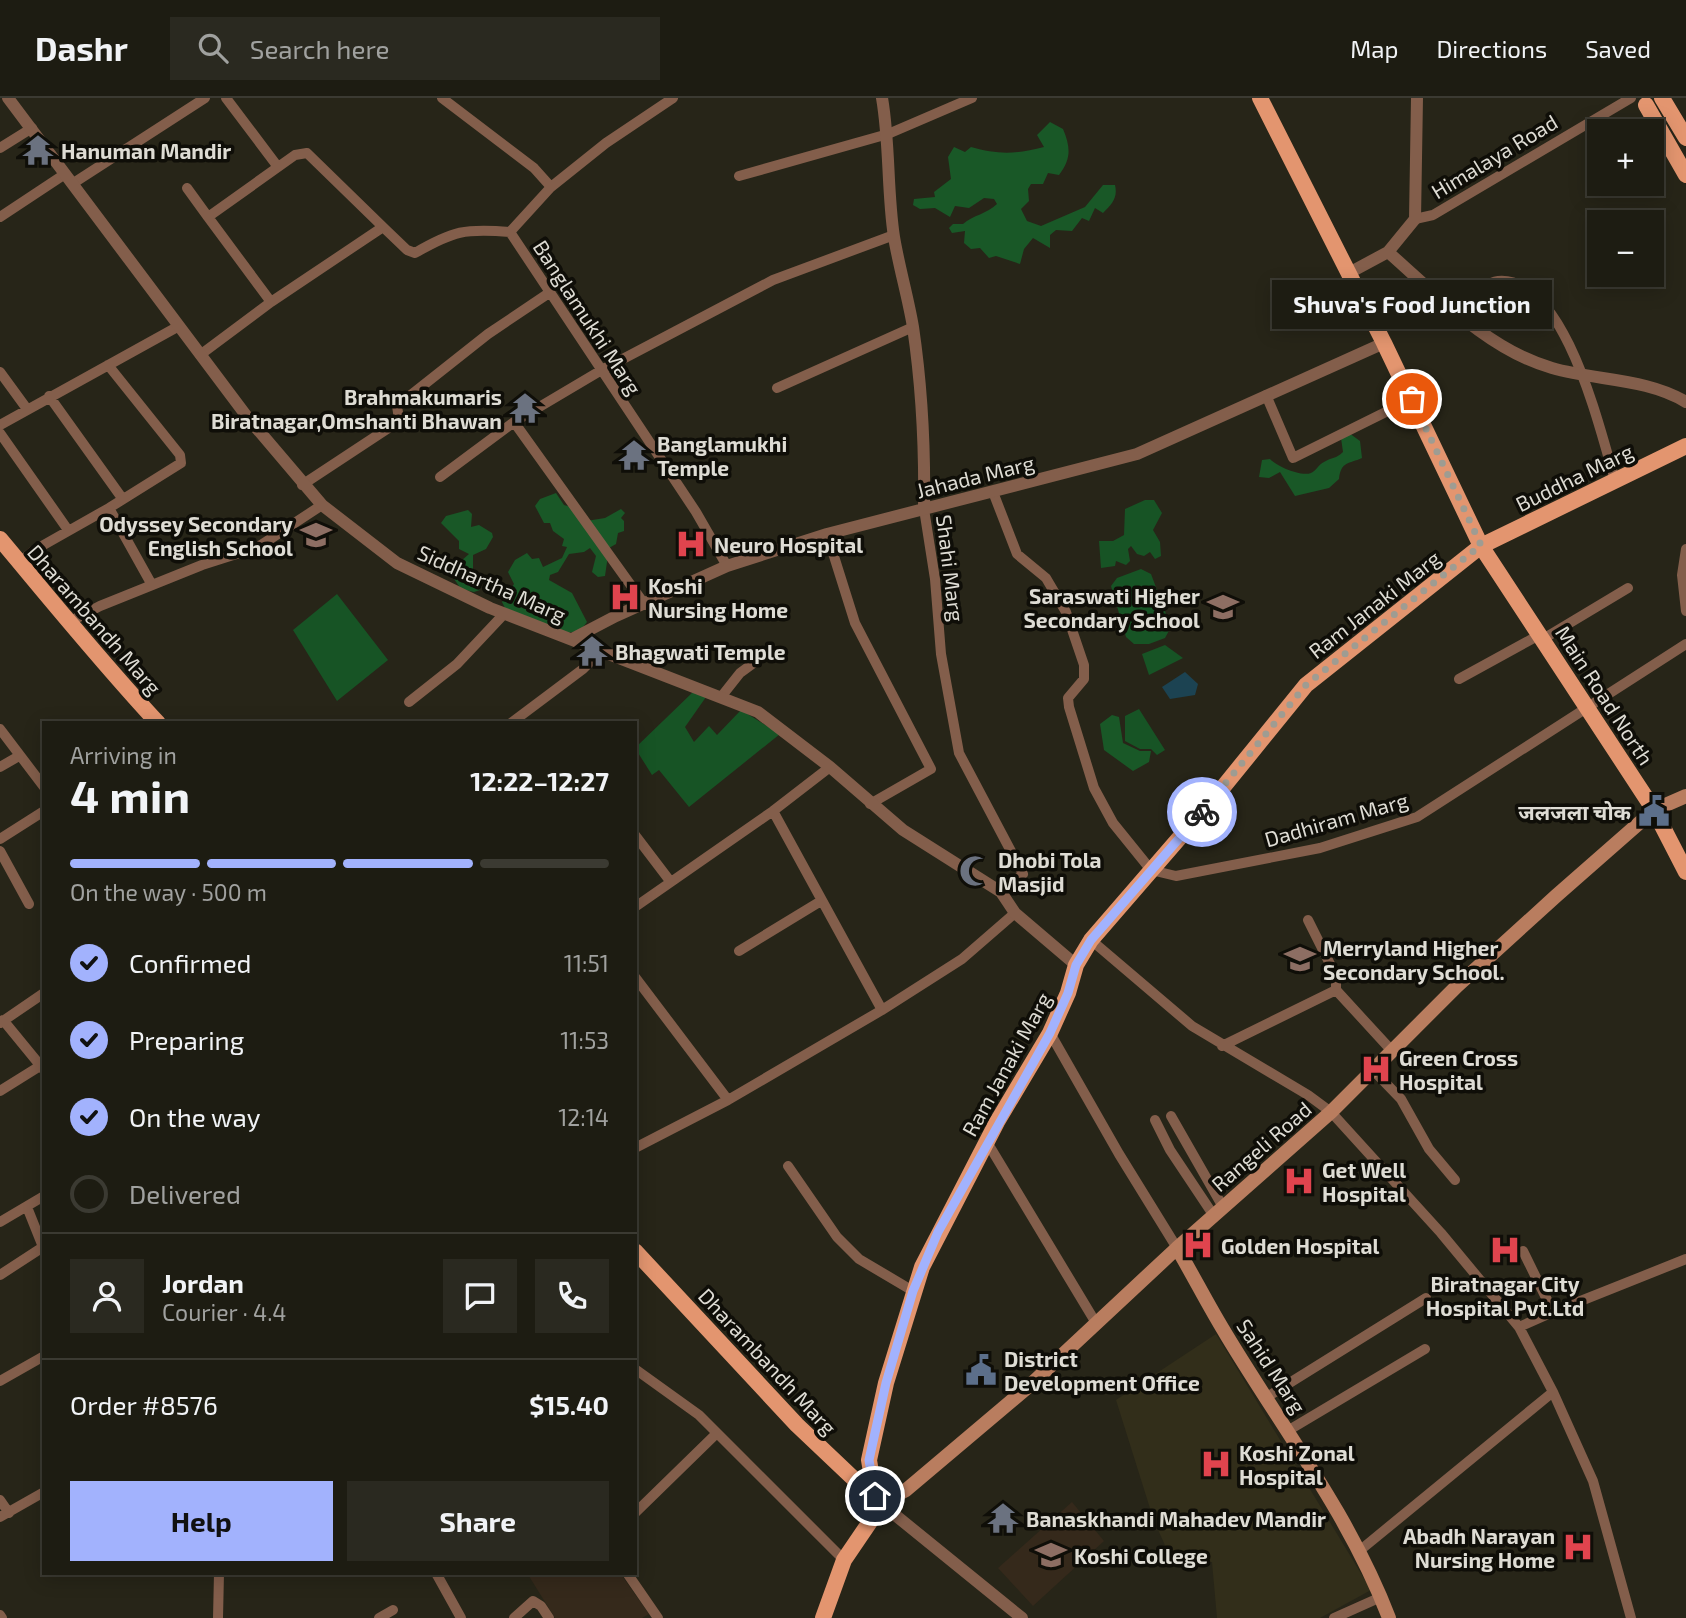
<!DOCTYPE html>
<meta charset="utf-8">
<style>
:root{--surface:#1d1c12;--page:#2a2920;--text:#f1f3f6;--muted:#a0a19f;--line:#3b3a32;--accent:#a2b2fd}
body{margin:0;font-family:"Exo 2","Noto Sans Devanagari",sans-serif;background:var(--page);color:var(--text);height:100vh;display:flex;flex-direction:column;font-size:26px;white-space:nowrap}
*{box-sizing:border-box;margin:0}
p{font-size:23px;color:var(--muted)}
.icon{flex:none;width:38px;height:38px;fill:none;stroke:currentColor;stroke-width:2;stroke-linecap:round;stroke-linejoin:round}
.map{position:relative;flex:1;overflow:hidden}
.panel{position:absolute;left:42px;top:623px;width:595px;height:854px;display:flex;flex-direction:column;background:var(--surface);border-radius:0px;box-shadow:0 4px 18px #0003,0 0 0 2px var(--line)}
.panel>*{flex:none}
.fabs{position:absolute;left:1587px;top:21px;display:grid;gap:14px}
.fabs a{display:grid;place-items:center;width:77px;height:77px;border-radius:0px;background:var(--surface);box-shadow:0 4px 18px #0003,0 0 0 2px var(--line);font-size:35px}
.pin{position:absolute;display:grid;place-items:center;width:60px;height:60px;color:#fff;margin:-30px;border:4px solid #fff;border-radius:50%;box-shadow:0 2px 7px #0007}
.courier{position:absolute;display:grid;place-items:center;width:70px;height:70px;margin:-35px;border:5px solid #a2b2fd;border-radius:50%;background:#fff;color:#222;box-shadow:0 2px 9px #0007}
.bubble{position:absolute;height:49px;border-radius:0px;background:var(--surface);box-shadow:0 4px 18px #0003,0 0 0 2px var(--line);font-size:23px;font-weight:700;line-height:49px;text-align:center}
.head em{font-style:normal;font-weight:700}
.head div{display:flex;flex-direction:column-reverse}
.head{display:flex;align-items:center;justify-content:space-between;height:119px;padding:0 28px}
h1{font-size:46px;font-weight:700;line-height:52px}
.bar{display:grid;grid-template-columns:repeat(4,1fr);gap:10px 7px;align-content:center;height:84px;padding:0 28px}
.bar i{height:9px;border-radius:5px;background:var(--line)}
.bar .on{background:var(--accent)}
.bar p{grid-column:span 4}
.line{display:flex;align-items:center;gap:18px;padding:0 28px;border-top:2px solid var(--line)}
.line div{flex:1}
.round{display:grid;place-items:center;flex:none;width:74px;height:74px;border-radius:0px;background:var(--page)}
ol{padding:0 28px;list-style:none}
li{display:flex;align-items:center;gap:21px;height:77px}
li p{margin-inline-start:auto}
li .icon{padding:7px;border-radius:50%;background:var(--accent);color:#111;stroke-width:4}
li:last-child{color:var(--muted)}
li i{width:38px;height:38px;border:4px solid var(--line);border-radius:50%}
.action{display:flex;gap:14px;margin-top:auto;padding:14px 28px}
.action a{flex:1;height:80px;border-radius:0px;background:var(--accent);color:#111;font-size:28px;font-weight:700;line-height:80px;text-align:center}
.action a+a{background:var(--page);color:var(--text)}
header{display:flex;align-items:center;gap:42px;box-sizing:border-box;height:98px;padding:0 35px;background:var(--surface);border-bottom:2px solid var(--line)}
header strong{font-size:33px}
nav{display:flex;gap:38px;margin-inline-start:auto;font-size:24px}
.search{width:490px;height:63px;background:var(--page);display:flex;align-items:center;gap:18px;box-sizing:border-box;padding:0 24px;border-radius:0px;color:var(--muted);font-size:26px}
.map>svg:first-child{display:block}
.built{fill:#322e1a}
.education{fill:#35291b}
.green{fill:#175425}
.forest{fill:#195827}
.water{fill:#1c4352}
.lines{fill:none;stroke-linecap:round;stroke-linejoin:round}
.minor{stroke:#835e4b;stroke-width:10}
.tertiary{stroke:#835e4b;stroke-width:12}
.secondary{stroke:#b97d5f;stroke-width:14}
.primary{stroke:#e3956f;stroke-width:16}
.done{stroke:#9e9c92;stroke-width:7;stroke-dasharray:0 12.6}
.route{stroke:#a2b2fd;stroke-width:9}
.labels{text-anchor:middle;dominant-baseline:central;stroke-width:7;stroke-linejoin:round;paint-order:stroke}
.poi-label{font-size:21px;font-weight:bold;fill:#dedcd4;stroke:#0f0e08;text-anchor:start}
.street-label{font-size:21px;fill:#dedcd4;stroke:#0f0e08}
</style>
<header>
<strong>Dashr</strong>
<div class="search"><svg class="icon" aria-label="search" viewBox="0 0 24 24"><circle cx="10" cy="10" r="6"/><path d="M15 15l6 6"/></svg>Search here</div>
<nav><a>Map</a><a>Directions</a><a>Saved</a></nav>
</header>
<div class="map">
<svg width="1686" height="1520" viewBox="0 0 1686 1520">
<rect width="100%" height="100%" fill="#272518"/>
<path class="built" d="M 1216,1236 L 1371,1492 L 1320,1520 L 1217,1520 L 1212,1464 L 1174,1467 L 1154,1423 L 1116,1302 Z"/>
<path class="education" d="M 1072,1404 L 1104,1443 L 1033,1508 L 998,1470 Z
M 527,1475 L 620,1475 L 649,1516 L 642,1520 L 555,1520 Z"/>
<path class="green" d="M 1145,402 L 1154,402 L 1162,415 L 1153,432 L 1160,444 L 1161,458 L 1155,461 L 1150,454 L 1144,458 L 1137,456 L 1131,448 L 1128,451 L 1130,463 L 1126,467 L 1116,463 L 1115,468 L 1101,470 L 1099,443 L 1113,443 L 1124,437 L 1125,411 Z
M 1141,471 L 1151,476 L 1171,529 L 1165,540 L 1149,546 L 1134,546 L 1126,539 L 1111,488 L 1117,480 Z
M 337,496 L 388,562 L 337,603 L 293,532 Z
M 1165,547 L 1183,560 L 1149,577 L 1142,556 Z
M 693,594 L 706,599 L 685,629 L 694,644 L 709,628 L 717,637 L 741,612 L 780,636 L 689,709 L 659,672 L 652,677 L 635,650 Z
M 1139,611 L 1165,652 L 1157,657 L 1151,651 L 1140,651 L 1125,643 L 1125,618 Z"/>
<path class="forest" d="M 1050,24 L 1063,31 C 1071,50 1071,61 1059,77 L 1048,75 L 1043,86 L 1031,86 L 1028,91 L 1029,103 L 1021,111 L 1027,123 L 1041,128 L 1085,109 L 1103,87 L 1115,87 C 1118,100 1112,106 1103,115 L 1095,110 L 1089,123 L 1082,120 L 1072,133 L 1056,132 L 1050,137 L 1050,150 L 1033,140 L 1024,151 L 1020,166 L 996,158 L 989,160 L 980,150 L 971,151 L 964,145 L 965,133 L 952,135 L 949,130 L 953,126 L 963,126 C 973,117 987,116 997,106 L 994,101 L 984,100 L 969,110 L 955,108 L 950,119 L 935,110 L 920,111 L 913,107 L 914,101 L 935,99 L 934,94 L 951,81 L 948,59 L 954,49 L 965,54 L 971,49 C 998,57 1018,56 1044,49 L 1037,37 Z
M 1349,335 L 1360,343 L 1362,360 C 1349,366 1341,363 1339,381 L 1329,390 L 1295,398 L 1280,374 L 1269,380 L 1259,379 L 1262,362 L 1270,361 C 1276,368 1301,379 1311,375 C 1316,373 1319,366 1324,364 C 1332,359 1336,361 1343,354 L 1341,340 Z
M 556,395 L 564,407 L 571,409 L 580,424 L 605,420 L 621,411 L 625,415 L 621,420 L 624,423 L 624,433 L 618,435 L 616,446 L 609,450 L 605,478 L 598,479 L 592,474 L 596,458 L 590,450 L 584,454 L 569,456 L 558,474 L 550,477 L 549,482 L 572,495 L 587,524 L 580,533 L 566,535 L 506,512 L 502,504 L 514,486 L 508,474 L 515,462 L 527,455 L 532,461 L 539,460 L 543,469 L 562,460 L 567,449 L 562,448 L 564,441 L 553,433 L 550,425 L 544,425 L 535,408 L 540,401 Z
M 468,412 L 472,416 L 471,429 L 479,427 L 492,435 L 493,439 L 486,451 L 473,457 L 473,474 L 480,492 L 474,494 L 461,491 L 454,481 L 453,470 L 469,456 L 459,451 L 459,443 L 441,425 L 446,418 Z
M 1112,617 L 1119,619 L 1123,645 L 1140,653 L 1151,653 L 1149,664 L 1133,673 L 1104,652 L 1100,626 Z"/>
<path class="water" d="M 1185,574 L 1198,586 L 1195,597 L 1170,601 L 1162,589 Z"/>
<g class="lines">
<path class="minor" d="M 226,0 L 278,69
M 442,0 L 534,70 L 551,89
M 673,0 L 606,45 L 551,89 L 510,134 L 696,414 L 727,468
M 0,50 L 32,30
M 739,78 L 888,36 L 972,0
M 72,86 L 205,0
M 187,90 L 208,119 L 295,57 L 307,55 L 383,129
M 0,119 L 65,76
M 208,119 L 271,204
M 1415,121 L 1433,117 L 1631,0
M 1451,210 C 1464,203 1484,185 1498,183 C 1565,177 1600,333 1615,382
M 200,257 L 271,204 L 383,129 L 407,152 L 415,155 C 453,133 465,130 510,134
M 0,274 L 27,311
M 777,290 L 913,229
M 1266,297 L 1293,360 L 1412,301
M 49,298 L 122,400
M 514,324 L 645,507
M 0,327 L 179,228
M 0,335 L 68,432
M 440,379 L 514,324 L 600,273 L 773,182 L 894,137
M 302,387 L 393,327 L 399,321 L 397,308 L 488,236 L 549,195
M 993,394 L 1017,456 L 1046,480 L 1066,514 L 1084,567 L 1084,581 L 1068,600 L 1069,609 L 1094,690 L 1113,725 L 1151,772 L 1176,778 L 1320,750 L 1417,719 L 1686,546
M 109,410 L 152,487
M 924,411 L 935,481 L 941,556 L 959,655 L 1023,776 L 1001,794
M 827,436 L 855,525 L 931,671 L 870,706
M 1686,451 L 1682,477 L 1686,513
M 20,464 L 33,453 L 109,410 L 181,365 L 180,357 L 108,267
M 71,523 L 100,508 L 202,467 L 258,449 L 322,407
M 1543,541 L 1628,490
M 1459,581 L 1541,536
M 721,599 L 740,575 L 755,564
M 409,604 L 457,566 L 504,516
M 511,625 L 583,571 L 602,552
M 0,631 L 44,689
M 0,669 L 19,658
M 773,713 L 882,912
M 635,737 L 670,783
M 0,741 L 44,713
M 0,753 L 29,806
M 635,809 L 773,713 L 830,669
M 1308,822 L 1336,878 L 1336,892
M 1091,842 L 1192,928 L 1308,997 L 1331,1014 L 1441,1135 L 1519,1229 L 1553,1294 L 1593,1383 L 1631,1520
M 739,853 L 821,803
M 635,879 L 728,1002
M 3,922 L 44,972
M 0,925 L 44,895
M 1050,935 L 1119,1056 L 1177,1150
M 1222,948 L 1336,892 L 1392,953
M 1373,972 L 1401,1001 L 1429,1051 L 1455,1082
M 0,993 L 40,968
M 1171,1018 L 1223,1109
M 1155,1022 L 1170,1052 L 1214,1118
M 987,1044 L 1096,1225
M 635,1050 L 728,1002 L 882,912 L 962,861 L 1015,815
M 788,1068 L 837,1139 L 859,1161 L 913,1193
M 0,1124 L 44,1098
M 1523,1153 L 1553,1214 L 1686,1161
M 0,1177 L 43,1149 L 27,1109
M 1519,1229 L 1553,1214
M 635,1271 L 699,1317 L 844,1462
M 0,1283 L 44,1258
M 1267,1299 L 1426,1200
M 1289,1332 L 1425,1251
M 0,1402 L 9,1415
M 635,1415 L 717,1335
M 0,1419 L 44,1394
M 1358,1454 L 1553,1294
M 436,1475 L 461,1520
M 627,1475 L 658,1520
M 0,1517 L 2,1520
M 218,1520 L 219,1475
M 379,1520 L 393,1512
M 514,1520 L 533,1503 L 541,1508 L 549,1520
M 1334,1520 L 1381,1499"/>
<path class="tertiary" d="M 8,0 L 248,320 L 322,407 L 397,465 L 490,510 L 758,614 L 830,669 L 903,732 L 1001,794 L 1015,815 L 1076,867
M 882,0 C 890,46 887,93 894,139 C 899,169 908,199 913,229 C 922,290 925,349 924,411
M 1388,154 C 1437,197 1488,252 1552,270 C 1597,283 1646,280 1686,304
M 1349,175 L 1388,154 L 1415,121 L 1417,0
M 572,541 L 616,518 L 727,468 L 827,436 L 1137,356 L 1384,245
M 884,1408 L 1022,1520"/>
<path class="secondary" d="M 1177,1150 C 1194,1179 1209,1209 1227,1238 C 1283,1331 1350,1418 1389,1520
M 885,1403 L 906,1392 L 1028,1289 L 1177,1150 L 1331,1014 L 1457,888 L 1556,798 L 1654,712 L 1686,698"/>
<path class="primary" d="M 1260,0 L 1384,245 L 1481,448 L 1654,712 L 1686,774
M 1662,0 L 1686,40
M 1646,7 L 1686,77
M 0,441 C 52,503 103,566 158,625
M 635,1153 L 797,1327 L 874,1400
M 875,1398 L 869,1362 L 886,1285 L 922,1169 L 997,1024 L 1050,935 L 1068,895 L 1076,867 L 1091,842 L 1220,693 L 1306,587 L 1481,448 L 1686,348
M 823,1520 L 844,1462 L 878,1412"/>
</g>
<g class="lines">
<path class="done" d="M 1202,714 L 1306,587 L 1481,447 L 1412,301"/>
<path class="route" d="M 875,1398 L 869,1362 L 886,1285 L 913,1193 L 938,1134 L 1050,935 L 1068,895 L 1076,867 L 1091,842 L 1202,714"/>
</g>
<defs>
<symbol id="temple-bare" viewBox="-9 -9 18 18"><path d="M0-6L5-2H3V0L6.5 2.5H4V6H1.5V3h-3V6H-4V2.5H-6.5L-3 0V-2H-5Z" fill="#6b7280" stroke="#0f0e08" stroke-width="2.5" paint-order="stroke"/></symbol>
<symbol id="school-bare" viewBox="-9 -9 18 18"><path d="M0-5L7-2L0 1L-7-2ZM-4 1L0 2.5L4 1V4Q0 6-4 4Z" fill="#8d6e63" stroke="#0f0e08" stroke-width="2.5" paint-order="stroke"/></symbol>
<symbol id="hospital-bare" viewBox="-9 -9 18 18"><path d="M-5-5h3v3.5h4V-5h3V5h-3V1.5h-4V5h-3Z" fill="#e0444e" stroke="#0f0e08" stroke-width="2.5" paint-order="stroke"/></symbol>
<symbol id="civic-bare" viewBox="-9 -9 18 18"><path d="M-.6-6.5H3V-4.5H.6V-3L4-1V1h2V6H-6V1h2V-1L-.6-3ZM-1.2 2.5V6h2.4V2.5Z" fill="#5c6f8a" stroke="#0f0e08" stroke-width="2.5" paint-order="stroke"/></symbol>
<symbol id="mosque-bare" viewBox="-9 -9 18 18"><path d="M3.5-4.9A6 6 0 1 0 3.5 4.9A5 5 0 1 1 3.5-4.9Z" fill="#6b7280" stroke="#0f0e08" stroke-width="2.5" paint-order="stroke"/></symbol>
<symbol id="university-bare" viewBox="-9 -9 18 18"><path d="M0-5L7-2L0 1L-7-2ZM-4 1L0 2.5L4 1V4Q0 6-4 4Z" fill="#8d6e63" stroke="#0f0e08" stroke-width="2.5" paint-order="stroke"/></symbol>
</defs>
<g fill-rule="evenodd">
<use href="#temple-bare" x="16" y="30" width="44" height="44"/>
<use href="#temple-bare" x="503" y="288" width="44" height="44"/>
<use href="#temple-bare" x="612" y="335" width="44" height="44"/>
<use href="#school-bare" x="294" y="415" width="44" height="44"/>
<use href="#hospital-bare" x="669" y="424" width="44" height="44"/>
<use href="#hospital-bare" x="603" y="477" width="44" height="44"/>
<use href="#school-bare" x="1201" y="487" width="44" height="44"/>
<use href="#temple-bare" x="570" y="531" width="44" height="44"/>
<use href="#civic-bare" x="1632" y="691" width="44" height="44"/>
<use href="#mosque-bare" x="953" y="751" width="44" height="44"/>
<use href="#school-bare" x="1278" y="839" width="44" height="44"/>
<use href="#hospital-bare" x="1354" y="949" width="44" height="44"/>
<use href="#hospital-bare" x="1277" y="1061" width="44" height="44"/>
<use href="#hospital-bare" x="1176" y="1125" width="44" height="44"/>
<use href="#hospital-bare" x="1483" y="1130" width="44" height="44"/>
<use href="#civic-bare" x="959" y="1250" width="44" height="44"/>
<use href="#hospital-bare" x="1194" y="1344" width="44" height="44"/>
<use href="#temple-bare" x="981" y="1398" width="44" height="44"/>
<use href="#hospital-bare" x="1556" y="1427" width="44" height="44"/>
<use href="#university-bare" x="1029" y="1435" width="44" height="44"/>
</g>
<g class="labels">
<g class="poi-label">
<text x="61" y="52">Hanuman Mandir</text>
<text x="502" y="298" text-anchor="end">Brahmakumaris<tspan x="502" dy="24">Biratnagar,Omshanti Bhawan</tspan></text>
<text x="657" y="345">Banglamukhi<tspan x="657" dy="24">Temple</tspan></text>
<text x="293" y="425" text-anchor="end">Odyssey Secondary<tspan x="293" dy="24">English School</tspan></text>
<text x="714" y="446">Neuro Hospital</text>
<text x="648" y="487">Koshi<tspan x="648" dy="24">Nursing Home</tspan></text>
<text x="1200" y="497" text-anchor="end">Saraswati Higher<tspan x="1200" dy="24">Secondary School</tspan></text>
<text x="615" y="553">Bhagwati Temple</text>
<text x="1631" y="713" text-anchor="end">जलजला चोक</text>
<text x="998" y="761">Dhobi Tola<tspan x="998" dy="24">Masjid</tspan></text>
<text x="1323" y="849">Merryland Higher<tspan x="1323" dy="24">Secondary School.</tspan></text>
<text x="1399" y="959">Green Cross<tspan x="1399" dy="24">Hospital</tspan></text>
<text x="1322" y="1071">Get Well<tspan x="1322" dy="24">Hospital</tspan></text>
<text x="1221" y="1147">Golden Hospital</text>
<text x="1505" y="1185" text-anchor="middle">Biratnagar City<tspan x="1505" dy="24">Hospital Pvt.Ltd</tspan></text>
<text x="1004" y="1260">District<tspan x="1004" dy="24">Development Office</tspan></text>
<text x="1239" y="1354">Koshi Zonal<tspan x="1239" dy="24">Hospital</tspan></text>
<text x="1026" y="1420">Banaskhandi Mahadev Mandir</text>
<text x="1555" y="1437" text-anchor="end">Abadh Narayan<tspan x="1555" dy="24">Nursing Home</tspan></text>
<text x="1074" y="1457">Koshi College</text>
</g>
<g class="street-label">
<text transform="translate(1494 58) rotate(-31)">Himalaya Road</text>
<text transform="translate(588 219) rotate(57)">Banglamukhi Marg</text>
<text transform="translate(975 378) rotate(-14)">Jahada Marg</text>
<text transform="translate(1574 379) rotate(-26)">Buddha Marg</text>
<text transform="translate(951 470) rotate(83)">Shahi Marg</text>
<text transform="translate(492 485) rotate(24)">Siddhartha Marg</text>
<text transform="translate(1374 506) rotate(-38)">Ram Janaki Marg</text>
<text transform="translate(95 521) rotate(49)">Dharambandh Marg</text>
<text transform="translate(1605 597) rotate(57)">Main Road North</text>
<text transform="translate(1336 721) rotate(-16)">Dadhiram Marg</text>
<text transform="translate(1006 966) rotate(-61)">Ram Janaki Marg</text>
<text transform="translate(1261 1048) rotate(-41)">Rangeli Road</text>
<text transform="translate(768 1263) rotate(47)">Dharambandh Marg</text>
<text transform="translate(1272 1268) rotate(57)">Sahid Marg</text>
</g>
</g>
</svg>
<div class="fabs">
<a>+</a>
<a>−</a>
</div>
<div class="pin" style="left:1412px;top:301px;background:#ea580c"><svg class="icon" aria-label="bag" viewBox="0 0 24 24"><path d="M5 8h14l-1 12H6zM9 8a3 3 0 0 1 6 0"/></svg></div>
<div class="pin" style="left:875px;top:1398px;background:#1f2937"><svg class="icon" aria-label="home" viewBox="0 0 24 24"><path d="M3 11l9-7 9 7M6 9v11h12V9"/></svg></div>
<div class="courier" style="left:1202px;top:714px"><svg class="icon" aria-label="bike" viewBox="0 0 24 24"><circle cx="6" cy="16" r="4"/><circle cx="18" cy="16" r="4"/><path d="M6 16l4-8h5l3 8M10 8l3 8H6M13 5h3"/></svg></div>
<div class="bubble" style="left:1272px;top:182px;width:280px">Shuva's Food Junction</div>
<section class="panel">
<div class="head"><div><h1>4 min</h1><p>Arriving in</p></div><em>12:22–12:27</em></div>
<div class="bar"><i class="on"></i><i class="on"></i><i class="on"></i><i></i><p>On the way · 500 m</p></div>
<ol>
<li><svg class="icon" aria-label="check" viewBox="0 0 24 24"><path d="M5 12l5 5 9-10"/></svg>Confirmed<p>11:51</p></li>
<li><svg class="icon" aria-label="check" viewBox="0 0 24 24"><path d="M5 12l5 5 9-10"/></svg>Preparing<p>11:53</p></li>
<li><svg class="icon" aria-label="check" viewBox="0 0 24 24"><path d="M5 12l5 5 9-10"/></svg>On the way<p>12:14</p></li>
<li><i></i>Delivered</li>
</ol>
<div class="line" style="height:126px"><a class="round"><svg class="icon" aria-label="person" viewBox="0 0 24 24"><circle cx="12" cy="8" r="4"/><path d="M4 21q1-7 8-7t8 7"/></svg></a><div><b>Jordan</b><p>Courier · 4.4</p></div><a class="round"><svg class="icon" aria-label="chat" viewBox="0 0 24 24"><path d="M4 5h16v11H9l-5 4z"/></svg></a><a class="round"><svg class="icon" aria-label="phone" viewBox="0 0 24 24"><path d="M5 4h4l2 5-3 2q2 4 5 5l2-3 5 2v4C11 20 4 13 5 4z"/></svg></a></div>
<div class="line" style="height:91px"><div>Order #8576</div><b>$15.40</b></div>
<div class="action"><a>Help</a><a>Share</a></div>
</section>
</div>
